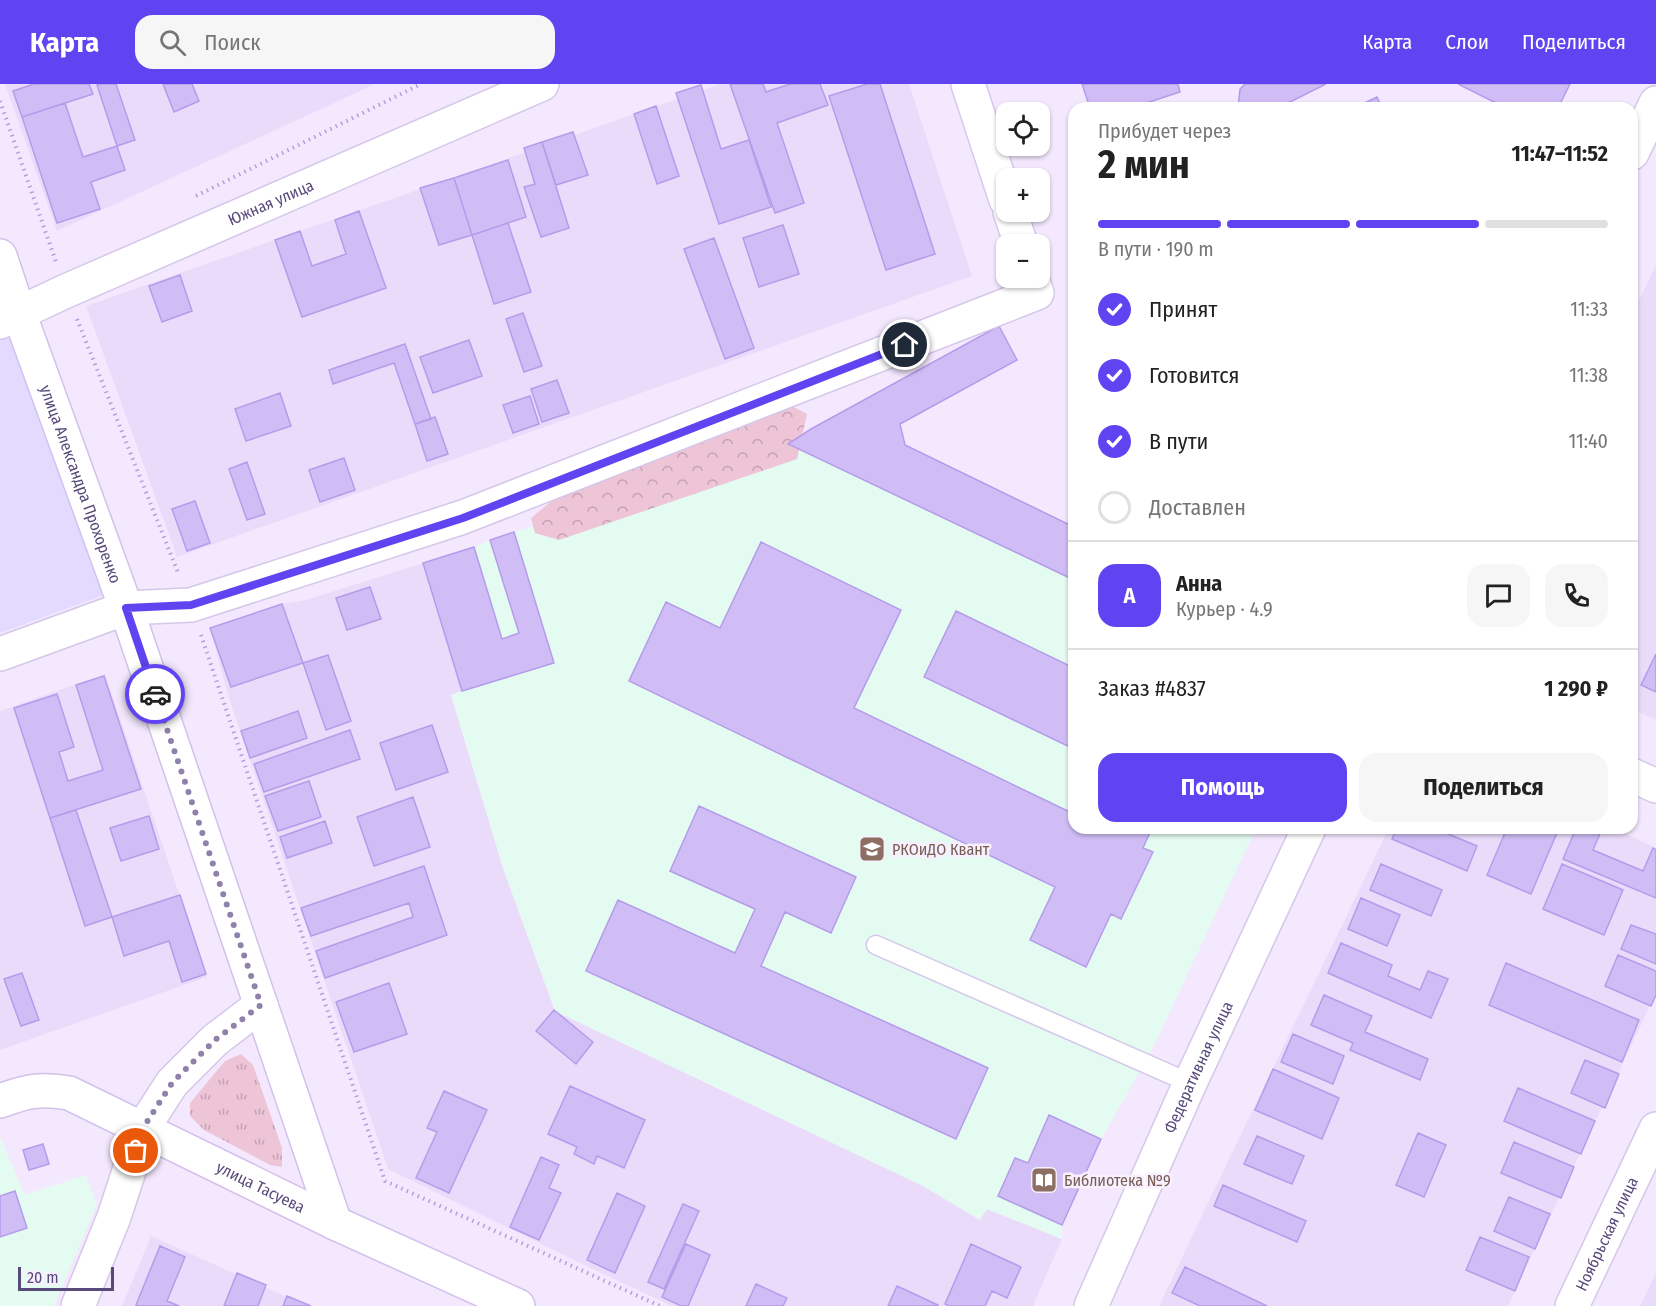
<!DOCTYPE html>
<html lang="ru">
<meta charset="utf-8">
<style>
:root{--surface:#fff;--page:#f6f6f6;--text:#222;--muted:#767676;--line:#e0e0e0;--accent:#6044f1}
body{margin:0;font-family:"Fira Sans Condensed",sans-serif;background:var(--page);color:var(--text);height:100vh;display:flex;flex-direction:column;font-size:22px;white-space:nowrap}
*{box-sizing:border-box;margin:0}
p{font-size:20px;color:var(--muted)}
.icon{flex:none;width:33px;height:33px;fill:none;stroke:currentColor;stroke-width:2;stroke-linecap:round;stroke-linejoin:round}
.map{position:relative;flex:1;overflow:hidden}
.drawer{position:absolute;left:1068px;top:18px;width:570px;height:732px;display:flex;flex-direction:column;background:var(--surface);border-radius:18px;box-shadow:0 2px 4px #0004}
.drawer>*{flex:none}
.buttons{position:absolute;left:996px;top:18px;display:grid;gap:12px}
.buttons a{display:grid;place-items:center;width:54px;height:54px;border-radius:12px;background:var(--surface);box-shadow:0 2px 4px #0004;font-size:30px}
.scale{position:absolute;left:18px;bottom:15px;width:96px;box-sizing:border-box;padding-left:6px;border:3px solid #58497b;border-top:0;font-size:16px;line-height:21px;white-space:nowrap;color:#58497b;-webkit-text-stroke:4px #f8f0ff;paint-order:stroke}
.pin{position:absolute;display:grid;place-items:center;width:51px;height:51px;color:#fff;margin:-26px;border:3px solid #fff;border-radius:50%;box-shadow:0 2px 6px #0007}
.courier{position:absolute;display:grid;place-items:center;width:60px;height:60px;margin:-30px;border:4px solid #6044f1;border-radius:50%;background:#fff;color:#222;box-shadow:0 2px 8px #0007}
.head em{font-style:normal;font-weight:700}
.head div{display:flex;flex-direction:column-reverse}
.head{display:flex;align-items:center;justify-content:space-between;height:102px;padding:0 30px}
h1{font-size:39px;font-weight:700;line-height:45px}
.bar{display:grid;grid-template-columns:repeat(4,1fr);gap:9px 6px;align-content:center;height:72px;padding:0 30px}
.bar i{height:8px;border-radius:4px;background:var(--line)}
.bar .selected{background:var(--accent)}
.bar p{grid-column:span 4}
.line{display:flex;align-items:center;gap:15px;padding:0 30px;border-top:2px solid var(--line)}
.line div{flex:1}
.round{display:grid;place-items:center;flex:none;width:63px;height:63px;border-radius:18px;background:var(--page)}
ol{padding:0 30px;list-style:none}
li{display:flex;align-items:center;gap:18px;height:66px}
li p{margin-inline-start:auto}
li .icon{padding:6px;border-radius:50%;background:var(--accent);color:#fff;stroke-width:4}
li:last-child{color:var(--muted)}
li i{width:33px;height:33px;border:3px solid var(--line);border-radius:50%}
.button{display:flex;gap:12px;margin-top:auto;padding:12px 30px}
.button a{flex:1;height:69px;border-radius:18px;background:var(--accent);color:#fff;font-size:24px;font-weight:700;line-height:69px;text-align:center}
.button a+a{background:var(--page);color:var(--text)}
header{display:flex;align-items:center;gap:36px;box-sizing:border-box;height:84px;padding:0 30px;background:var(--accent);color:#fff}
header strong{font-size:28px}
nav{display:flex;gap:33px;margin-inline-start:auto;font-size:21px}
.search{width:420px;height:54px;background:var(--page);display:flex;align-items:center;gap:15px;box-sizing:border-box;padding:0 21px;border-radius:18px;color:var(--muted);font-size:22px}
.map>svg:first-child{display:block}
.residential{fill:#ebdbfb}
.commercial{fill:#e3dbff}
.education{fill:#e4fbf1}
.grass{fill:url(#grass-tufts)}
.forest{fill:url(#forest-crowns)}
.building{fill:#d0bdf6;stroke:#b59cea;stroke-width:1.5}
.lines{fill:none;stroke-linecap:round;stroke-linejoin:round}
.lane-casing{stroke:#d5c7e9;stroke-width:21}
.street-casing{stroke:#d5c7e9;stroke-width:36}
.secondary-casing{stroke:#d2c1ec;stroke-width:36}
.path{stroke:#b39fdc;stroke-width:4;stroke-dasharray:1.5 4.5;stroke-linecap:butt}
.lane{stroke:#fff;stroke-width:18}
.street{stroke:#fff;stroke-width:33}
.secondary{stroke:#fff;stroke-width:33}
.done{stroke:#8f81a9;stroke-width:6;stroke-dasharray:0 10.8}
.route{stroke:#6044f1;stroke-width:8}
.labels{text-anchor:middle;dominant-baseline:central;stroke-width:5;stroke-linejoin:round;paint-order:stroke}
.street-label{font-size:16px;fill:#58497b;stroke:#f8f0ff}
.education-label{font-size:16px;fill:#785e54;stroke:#f8f0ff;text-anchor:start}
</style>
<header>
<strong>Карта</strong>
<div class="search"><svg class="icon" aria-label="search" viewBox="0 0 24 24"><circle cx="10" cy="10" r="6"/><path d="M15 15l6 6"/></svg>Поиск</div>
<nav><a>Карта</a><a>Слои</a><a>Поделиться</a></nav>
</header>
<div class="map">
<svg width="1656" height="1222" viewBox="0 0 1656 1222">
<defs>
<pattern id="grass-tufts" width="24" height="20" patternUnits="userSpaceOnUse" patternTransform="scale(1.5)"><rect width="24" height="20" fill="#eec4d7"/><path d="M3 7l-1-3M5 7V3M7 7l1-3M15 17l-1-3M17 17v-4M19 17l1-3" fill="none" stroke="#c4a1b3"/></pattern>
<pattern id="forest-crowns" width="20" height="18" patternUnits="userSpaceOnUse" patternTransform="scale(1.5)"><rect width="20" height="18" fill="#eec4d7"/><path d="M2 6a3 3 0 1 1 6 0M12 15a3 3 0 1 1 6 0" fill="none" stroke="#c4a1b3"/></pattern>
</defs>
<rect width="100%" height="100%" fill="#f4e8fe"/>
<path class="residential" d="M 5,0 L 375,0 L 57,147 Z
M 720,0 L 909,0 L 972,192 L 177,473 L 86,222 Z
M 1656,181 L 1656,636 L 1632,625 L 1632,230 Z
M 423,479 L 462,607 L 451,611 L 504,787 L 555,927 L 923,1102 L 980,1136 L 986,1125 L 1062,1155 L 1033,1222 L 672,1222 L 578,1178 L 388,1085 L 228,611 L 210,544 L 282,520 L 306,516 Z
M 105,590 L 207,893 L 0,966 L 0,627 Z
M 1389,744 L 1613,744 L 1656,764 L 1656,909 L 1508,1222 L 1159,1222 L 1213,1108 Z
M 151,1152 L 307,1222 L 122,1222 Z
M 1656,1189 L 1656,1222 L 1640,1222 Z"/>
<path class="commercial" d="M 0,224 L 104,511 L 0,549 Z"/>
<path class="education" d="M 788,360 L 1074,496 L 1074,744 L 1256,744 L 1151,968 L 1101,1055 L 1062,1141 L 1062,1155 L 987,1125 L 980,1136 L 923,1102 L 555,927 L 504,787 L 451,611 L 462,607 L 423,479 L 474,463 L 490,456 Z
M 0,1053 L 25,1111 L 86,1091 L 97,1120 L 54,1222 L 0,1222 Z"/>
<path class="grass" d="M 241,970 L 253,981 L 282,1064 L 282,1083 L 270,1081 L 204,1046 L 190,1032 L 190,1019 L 225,977 Z"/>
<path class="forest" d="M 769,321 L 790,321 L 807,330 L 797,375 L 559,456 L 535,449 L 531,434 L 553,416 L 753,339 Z"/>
<path class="building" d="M 34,0 L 89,0 L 93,10 L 22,33 L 13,7 Z
M 99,0 L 116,0 L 135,56 L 117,62 L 97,1 Z
M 163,0 L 192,0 L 199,17 L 174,28 Z
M 730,0 L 763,0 L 766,8 L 790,0 L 820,0 L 828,21 L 777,39 L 804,119 L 775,129 Z
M 867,0 L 880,0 L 935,170 L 886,186 L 829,12 Z
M 1082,0 L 1178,0 L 1180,8 L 1131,24 L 1090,24 Z
M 1245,0 L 1326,0 L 1278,24 L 1238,24 L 1240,5 Z
M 1458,0 L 1570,0 L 1558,24 L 1506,24 Z
M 701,1 L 721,65 L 749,56 L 771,123 L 719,140 L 676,9 Z
M 1377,13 L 1382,24 L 1354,24 Z
M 65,19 L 83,73 L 117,62 L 125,86 L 91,98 L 100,125 L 57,139 L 22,33 Z
M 656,22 L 679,92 L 657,100 L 634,30 Z
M 573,48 L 588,91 L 556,101 L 542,58 Z
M 542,58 L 569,144 L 541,153 L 524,103 L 535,100 L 524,64 Z
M 508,76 L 526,133 L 472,151 L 454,94 Z
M 454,94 L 472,151 L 439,161 L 420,104 Z
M 359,127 L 386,204 L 302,233 L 275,156 L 300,147 L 312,182 L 346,170 L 335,136 Z
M 508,139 L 531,208 L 494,220 L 472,151 Z
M 783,141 L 799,190 L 759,203 L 743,154 Z
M 714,154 L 754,264 L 725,275 L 684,165 Z
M 180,191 L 192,227 L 162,238 L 149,202 Z
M 523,229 L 542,282 L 524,288 L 506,235 Z
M 999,242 L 1017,276 L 900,340 L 905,361 L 1074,443 L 1074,496 L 788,360 L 811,345 Z
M 469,256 L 482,292 L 433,309 L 420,273 Z
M 405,260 L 431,335 L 415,340 L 394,279 L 333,300 L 329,286 Z
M 557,296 L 569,329 L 542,338 L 531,305 Z
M 280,309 L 291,342 L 246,357 L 235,325 Z
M 530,312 L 539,340 L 513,349 L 503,321 Z
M 435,333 L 448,370 L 427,377 L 415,340 Z
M 344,374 L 355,406 L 320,418 L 309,386 Z
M 247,378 L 265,430 L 247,436 L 229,385 Z
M 195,417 L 210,459 L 187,467 L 172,425 Z
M 514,448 L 554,579 L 462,607 L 423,479 L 474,463 L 502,555 L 519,549 L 490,456 Z
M 761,458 L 901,526 L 854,624 L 1074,730 L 1074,744 L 1152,744 L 1143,764 L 1153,768 L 1121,835 L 1111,830 L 1086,883 L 1030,856 L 1055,803 L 629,597 L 666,518 L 720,544 Z
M 370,503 L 381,535 L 347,546 L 336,514 Z
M 282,520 L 303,579 L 231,603 L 210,544 Z
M 956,527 L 1074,584 L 1074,665 L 924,593 Z
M 1656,570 L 1656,608 L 1641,601 Z
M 328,571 L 351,637 L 326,646 L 303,579 Z
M 104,592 L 141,705 L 50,734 L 14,624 L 57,610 L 74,663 L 59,668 L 68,697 L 103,686 L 76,601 Z
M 298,627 L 307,654 L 250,674 L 241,647 Z
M 432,641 L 448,688 L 396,706 L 380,659 Z
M 350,646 L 360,675 L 264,708 L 254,680 Z
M 309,697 L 321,733 L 278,747 L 265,712 Z
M 413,713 L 430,763 L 374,782 L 357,733 Z
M 699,722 L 856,793 L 831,849 L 785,828 L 761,882 L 988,984 L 956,1055 L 586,887 L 618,816 L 735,869 L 755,825 L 670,787 Z
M 76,726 L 112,833 L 85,842 L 50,734 Z
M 149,732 L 159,765 L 121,777 L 110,744 Z
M 325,737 L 332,759 L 287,774 L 280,753 Z
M 1397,744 L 1434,744 L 1477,762 L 1467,787 L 1392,755 Z
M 1507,744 L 1526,744 L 1537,749 L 1539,744 L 1559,744 L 1531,810 L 1487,791 Z
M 1576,744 L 1602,745 L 1593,766 L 1643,787 L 1653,764 L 1656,766 L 1656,814 L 1563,775 Z
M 1381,780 L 1442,806 L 1431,832 L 1370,806 Z
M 1562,780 L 1623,806 L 1604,851 L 1543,825 Z
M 424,782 L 447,851 L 325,894 L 316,867 L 413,833 L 409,819 L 311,852 L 301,824 Z
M 180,811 L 206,890 L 182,898 L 169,857 L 124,872 L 112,833 Z
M 1361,814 L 1400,831 L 1387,862 L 1348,845 Z
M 1631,841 L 1656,850 L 1656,880 L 1621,865 Z
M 1341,859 L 1392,881 L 1388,892 L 1420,906 L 1428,887 L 1448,895 L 1431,934 L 1328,889 Z
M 1618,871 L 1656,887 L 1656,911 L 1651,922 L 1605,902 Z
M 1506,879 L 1639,936 L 1622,978 L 1489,921 Z
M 22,889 L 39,936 L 21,942 L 4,895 Z
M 389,899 L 407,950 L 354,968 L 336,918 Z
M 1324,911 L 1372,932 L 1365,948 L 1428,975 L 1420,996 L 1350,966 L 1353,959 L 1311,941 Z
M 554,926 L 593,958 L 576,980 L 536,947 Z
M 1293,950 L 1344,972 L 1333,1000 L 1281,978 Z
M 1585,976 L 1619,990 L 1605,1024 L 1571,1009 Z
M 1273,985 L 1339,1014 L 1322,1055 L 1255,1026 Z
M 570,1002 L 645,1036 L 624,1084 L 597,1072 L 594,1080 L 574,1070 L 577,1063 L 548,1050 Z
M 1518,1004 L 1595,1037 L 1581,1070 L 1504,1037 Z
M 444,1007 L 487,1026 L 449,1109 L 416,1094 L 437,1048 L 427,1044 Z
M 1049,1031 L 1101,1055 L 1062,1141 L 998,1112 L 1015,1074 L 1028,1079 Z
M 1418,1049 L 1446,1061 L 1424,1113 L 1396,1101 Z
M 1257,1052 L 1304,1072 L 1292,1100 L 1244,1080 Z
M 1514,1058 L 1574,1083 L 1561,1114 L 1501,1089 Z
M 43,1060 L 49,1080 L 29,1086 L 23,1066 Z
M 541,1073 L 559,1081 L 549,1104 L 561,1109 L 539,1156 L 510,1143 Z
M 1223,1101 L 1306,1137 L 1297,1158 L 1214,1122 Z
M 15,1107 L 27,1144 L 0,1153 L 0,1112 Z
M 617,1109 L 645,1122 L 615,1189 L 587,1176 Z
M 1509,1113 L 1550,1130 L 1535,1165 L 1494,1147 Z
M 683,1120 L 699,1127 L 664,1205 L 648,1198 Z
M 1480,1153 L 1529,1173 L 1515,1207 L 1466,1186 Z
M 686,1160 L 710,1171 L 688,1222 L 681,1222 L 662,1213 Z
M 971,1160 L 1021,1183 L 1007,1214 L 992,1207 L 985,1222 L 949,1222 L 945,1220 Z
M 160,1162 L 185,1173 L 167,1217 L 179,1222 L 139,1222 L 136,1221 Z
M 1185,1183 L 1267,1222 L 1200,1222 L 1172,1209 Z
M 237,1189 L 266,1201 L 258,1222 L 224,1222 Z
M 756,1200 L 787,1214 L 783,1222 L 746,1222 Z
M 897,1202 L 938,1221 L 938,1222 L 888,1222 Z
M 287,1212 L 311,1222 L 283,1222 Z"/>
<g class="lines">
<defs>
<path id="lane" d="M 876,861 L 1190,999"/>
<g id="street">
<path d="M 968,0 L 1006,116"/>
<path d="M 1632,69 L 1656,19"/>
<path d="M 1010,128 L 1021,160"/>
<path id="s1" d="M 0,238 L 66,207 L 542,0"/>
<path d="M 0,570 L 126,524 L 191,521 L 463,433 L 1037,209 L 1032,194"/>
<path d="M 1632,691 L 1656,702"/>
<path d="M 78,1222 L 114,1133 L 143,1044 L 172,999 L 215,956 L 261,921"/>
<path id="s2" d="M 1091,1222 L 1190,999 L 1309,744"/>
<path id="s3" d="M 1572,1222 L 1656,1045"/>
</g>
<g id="secondary">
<path id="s4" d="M 0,172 L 19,229 L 126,524 L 335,1139"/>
<path id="s5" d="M 0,1017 C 27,1007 40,1004 69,1009 L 335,1139 L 518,1222"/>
</g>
</defs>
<use href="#lane" class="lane-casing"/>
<use href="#street" class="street-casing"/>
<use href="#secondary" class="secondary-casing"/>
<path class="path" d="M 0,17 L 56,178
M 196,112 L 421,0
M 77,235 L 179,491
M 201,551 L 385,1097 L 660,1222"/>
<use href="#lane" class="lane"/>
<use href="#street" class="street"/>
<use href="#secondary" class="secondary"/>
</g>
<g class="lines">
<path class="done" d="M 136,1067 L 143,1044 L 172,999 L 215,956 L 261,921 L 155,610"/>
<path class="route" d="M 155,610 L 126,524 L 191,521 L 463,434 L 905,261"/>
</g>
<defs>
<symbol id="school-square" viewBox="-11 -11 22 22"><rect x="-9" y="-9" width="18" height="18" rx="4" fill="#8d6e63" stroke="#f8f0ff"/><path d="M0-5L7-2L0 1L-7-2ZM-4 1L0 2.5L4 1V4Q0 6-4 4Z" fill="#fff"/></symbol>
<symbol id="library-square" viewBox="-11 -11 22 22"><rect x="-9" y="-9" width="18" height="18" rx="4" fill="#8d6e63" stroke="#f8f0ff"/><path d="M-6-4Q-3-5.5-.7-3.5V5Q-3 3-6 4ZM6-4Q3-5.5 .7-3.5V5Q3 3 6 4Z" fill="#fff"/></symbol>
</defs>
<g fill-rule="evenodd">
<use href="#school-square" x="857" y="750" width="30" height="30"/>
<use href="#library-square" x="1029" y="1081" width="30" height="30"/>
</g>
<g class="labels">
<g class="street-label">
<text stroke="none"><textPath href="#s1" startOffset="296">Южная улица</textPath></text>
<text stroke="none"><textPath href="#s4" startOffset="242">улица Александра Прохоренко</textPath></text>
<text stroke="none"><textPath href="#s2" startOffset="262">Федеративная улица</textPath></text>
<text stroke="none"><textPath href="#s5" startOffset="284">улица Тасуева</textPath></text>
<text stroke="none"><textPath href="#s3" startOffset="80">Ноябрьская улица</textPath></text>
</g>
<g class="education-label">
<text x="892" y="765">РКОиДО Квант</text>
<text x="1064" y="1096">Библиотека №9</text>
</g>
</g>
</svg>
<div class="buttons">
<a><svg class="icon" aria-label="locate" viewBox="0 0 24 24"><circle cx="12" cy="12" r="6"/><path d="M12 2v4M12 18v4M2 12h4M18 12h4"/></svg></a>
<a>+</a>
<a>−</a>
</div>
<div class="scale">20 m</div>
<div class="pin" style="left:136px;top:1067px;background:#ea580c"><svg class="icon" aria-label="bag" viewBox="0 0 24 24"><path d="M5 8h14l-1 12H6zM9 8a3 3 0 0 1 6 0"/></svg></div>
<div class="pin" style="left:905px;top:261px;background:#1f2937"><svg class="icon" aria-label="home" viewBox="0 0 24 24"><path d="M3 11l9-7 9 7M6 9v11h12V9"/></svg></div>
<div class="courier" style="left:155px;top:610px"><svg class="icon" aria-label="car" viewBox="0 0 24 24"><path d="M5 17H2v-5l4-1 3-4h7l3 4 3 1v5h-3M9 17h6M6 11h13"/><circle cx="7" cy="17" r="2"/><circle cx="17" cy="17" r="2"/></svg></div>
<section class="drawer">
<div class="head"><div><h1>2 мин</h1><p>Прибудет через</p></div><em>11:47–11:52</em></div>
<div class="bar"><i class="selected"></i><i class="selected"></i><i class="selected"></i><i></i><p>В пути · 190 m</p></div>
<ol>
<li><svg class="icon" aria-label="check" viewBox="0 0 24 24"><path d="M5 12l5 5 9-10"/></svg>Принят<p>11:33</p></li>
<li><svg class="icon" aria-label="check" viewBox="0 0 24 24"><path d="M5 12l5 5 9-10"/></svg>Готовится<p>11:38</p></li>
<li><svg class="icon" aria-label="check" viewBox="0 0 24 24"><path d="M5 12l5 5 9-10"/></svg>В пути<p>11:40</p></li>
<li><i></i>Доставлен</li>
</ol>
<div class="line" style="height:108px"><b class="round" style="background:var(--accent);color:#fff">А</b><div><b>Анна</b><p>Курьер · 4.9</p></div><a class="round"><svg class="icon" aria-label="chat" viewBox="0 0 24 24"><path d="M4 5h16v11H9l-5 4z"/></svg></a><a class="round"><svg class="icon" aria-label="phone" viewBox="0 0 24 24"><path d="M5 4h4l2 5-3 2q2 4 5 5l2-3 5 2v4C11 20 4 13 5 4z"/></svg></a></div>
<div class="line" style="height:78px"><div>Заказ #4837</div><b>1 290 ₽</b></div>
<div class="button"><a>Помощь</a><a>Поделиться</a></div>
</section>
</div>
